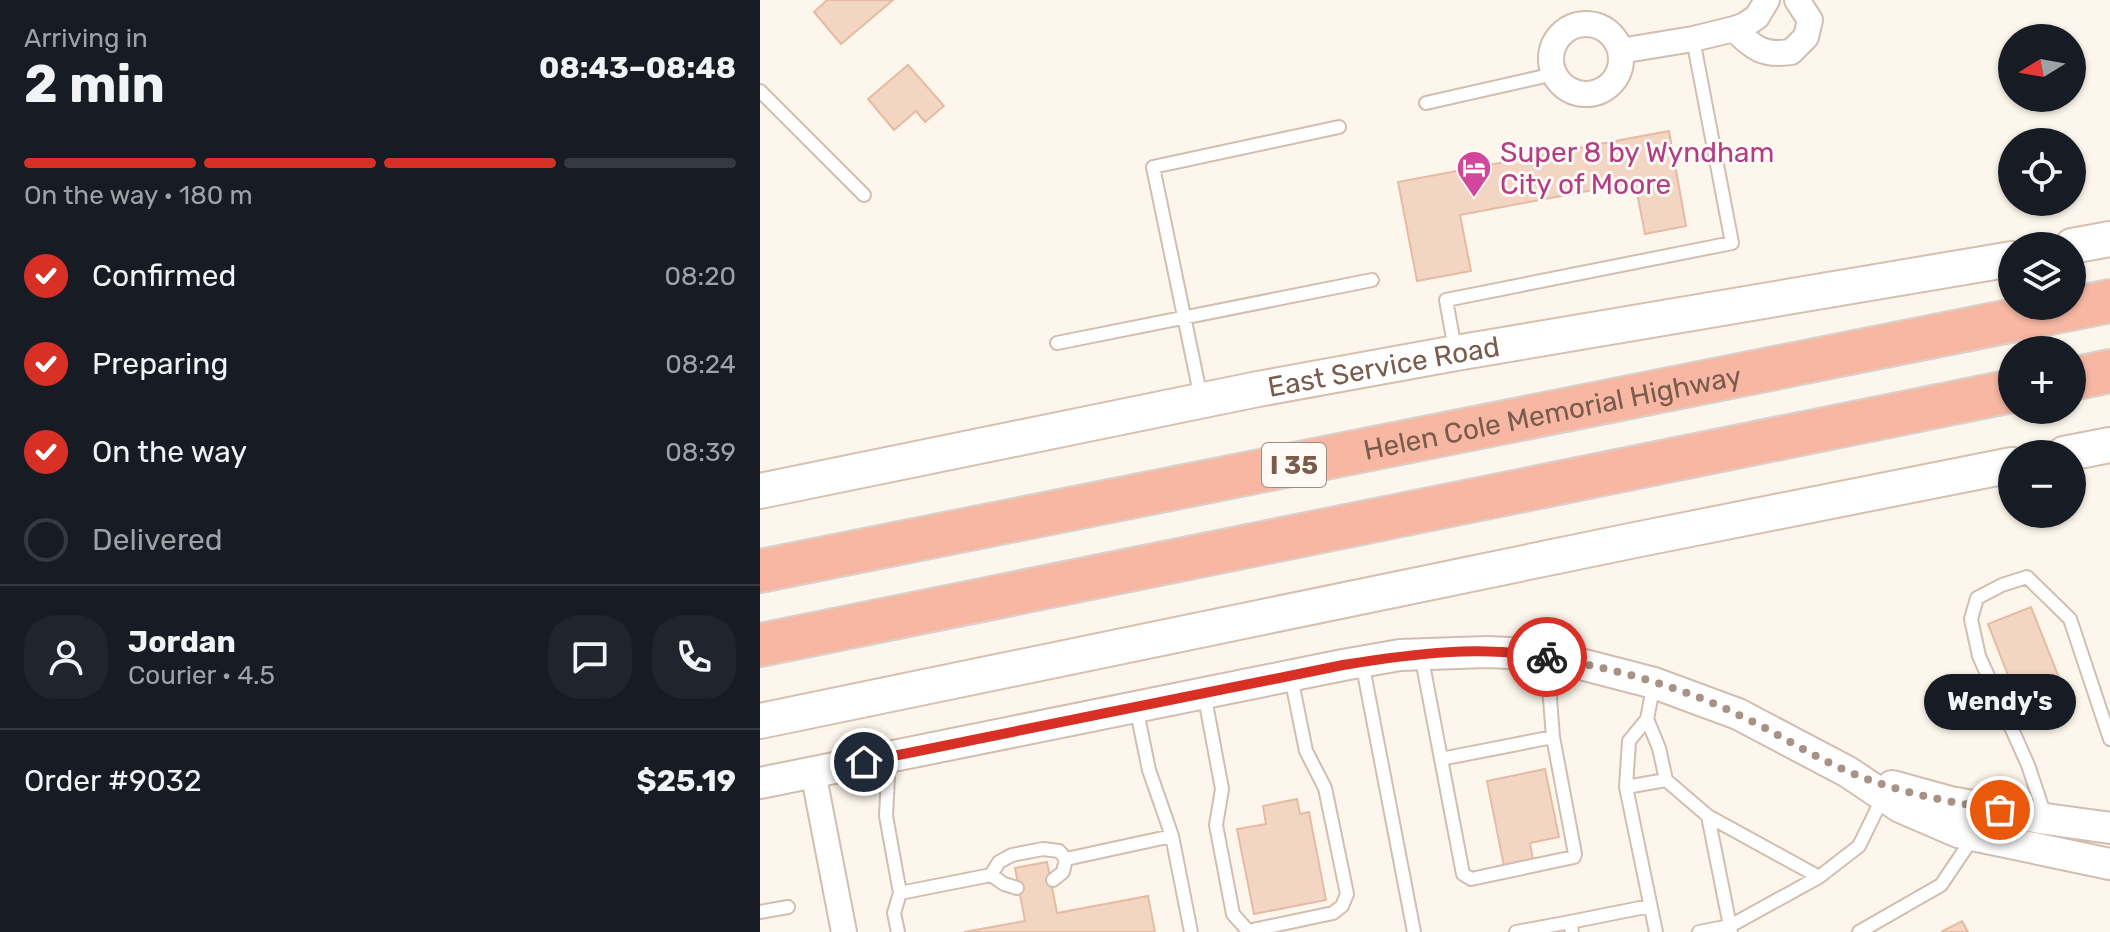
<!DOCTYPE html>
<meta charset="utf-8">
<style>
:root{--surface:#171b24;--page:#20242c;--text:#f1f3f6;--muted:#9ea1a6;--line:#363941;--accent:#d93025}
body{margin:0;font-family:Rubik,sans-serif;background:var(--page);color:var(--text);height:100vh;display:flex;flex-direction:column;font-size:30px;white-space:nowrap}
*{box-sizing:border-box;margin:0}
p{font-size:26px;color:var(--muted)}
.icon{flex:none;width:44px;height:44px;fill:none;stroke:currentColor;stroke-width:2;stroke-linecap:round;stroke-linejoin:round}
.map{position:relative;flex:1;overflow:hidden}
.details{display:flex;flex-direction:column;background:var(--surface);width:760px}
.details>*{flex:none}
.needle{width:52px;rotate:259deg}
.controls{position:absolute;left:1238px;top:24px;display:grid;gap:16px}
.controls a{display:grid;place-items:center;width:88px;height:88px;border-radius:50%;background:var(--surface);box-shadow:0 2px 6px #0004;font-size:40px}
.pin{position:absolute;display:grid;place-items:center;width:68px;height:68px;color:#fff;margin:-34px;border:4px solid #fff;border-radius:50%;box-shadow:0 2px 8px #0007}
.courier{position:absolute;display:grid;place-items:center;width:80px;height:80px;margin:-40px;border:6px solid #d93025;border-radius:50%;background:#fff;color:#222;box-shadow:0 2px 10px #0007}
.bubble{position:absolute;height:56px;border-radius:28px;background:var(--surface);box-shadow:0 2px 6px #0004;font-size:26px;font-weight:700;line-height:56px;text-align:center}
.headline em{font-style:normal;font-weight:700}
.headline div{display:flex;flex-direction:column-reverse}
.headline{display:flex;align-items:center;justify-content:space-between;height:136px;padding:0 24px}
h1{font-size:52px;font-weight:700;line-height:60px}
.bar{display:grid;grid-template-columns:repeat(4,1fr);gap:12px 8px;align-content:center;height:96px;padding:0 24px}
.bar i{height:10px;border-radius:6px;background:var(--line)}
.bar .selected{background:var(--accent)}
.bar p{grid-column:span 4}
.line{display:flex;align-items:center;gap:20px;padding:0 24px;border-top:2px solid var(--line)}
.line div{flex:1}
.round{display:grid;place-items:center;flex:none;width:84px;height:84px;border-radius:32px;background:var(--page)}
ol{padding:0 24px;list-style:none}
li{display:flex;align-items:center;gap:24px;height:88px}
li p{margin-inline-start:auto}
li .icon{padding:8px;border-radius:50%;background:var(--accent);color:#fff;stroke-width:4}
li:last-child{color:var(--muted)}
li i{width:44px;height:44px;border:4px solid var(--line);border-radius:50%}
main{display:flex;flex:1;min-height:0}
.map>svg:first-child{display:block}
.building{fill:#f3d5c3;stroke:#e6bba3;stroke-width:2}
.lines{fill:none;stroke-linecap:round;stroke-linejoin:round}
.service-casing{stroke:#d1beb0;stroke-width:16}
.minor-casing{stroke:#d1beb0;stroke-width:28}
.tertiary-casing{stroke:#d1beb0;stroke-width:34}
.secondary-casing{stroke:#d6c0b0;stroke-width:38}
.motorway-casing{stroke:#dad1cd;stroke-width:46}
.service{stroke:#fff;stroke-width:12}
.minor{stroke:#fff;stroke-width:24}
.tertiary{stroke:#fff;stroke-width:30}
.secondary{stroke:#fff;stroke-width:34}
.motorway{stroke:#f7b7a3;stroke-width:42}
.done{stroke:#a89285;stroke-width:8;stroke-dasharray:0 14.4}
.route{stroke:#d93025;stroke-width:10}
.labels{text-anchor:middle;dominant-baseline:central;stroke-width:6;stroke-linejoin:round;paint-order:stroke}
.shield{fill:#fffaf3;stroke:#a28b7f;stroke-width:2}
.shield-label{font-size:26px;font-weight:bold;fill:#7a5c4d}
.hotel-label{font-size:28px;fill:#b23c85;stroke:#fffaf3;text-anchor:start}
.street-label{font-size:28px;fill:#7a5c4d;stroke:#fffaf3}
</style>
<main>
<section class="details">
<div class="headline"><div><h1>2 min</h1><p>Arriving in</p></div><em>08:43–08:48</em></div>
<div class="bar"><i class="selected"></i><i class="selected"></i><i class="selected"></i><i></i><p>On the way · 180 m</p></div>
<ol>
<li><svg class="icon" aria-label="check" viewBox="0 0 24 24"><path d="M5 12l5 5 9-10"/></svg>Confirmed<p>08:20</p></li>
<li><svg class="icon" aria-label="check" viewBox="0 0 24 24"><path d="M5 12l5 5 9-10"/></svg>Preparing<p>08:24</p></li>
<li><svg class="icon" aria-label="check" viewBox="0 0 24 24"><path d="M5 12l5 5 9-10"/></svg>On the way<p>08:39</p></li>
<li><i></i>Delivered</li>
</ol>
<div class="line" style="height:144px"><a class="round"><svg class="icon" aria-label="person" viewBox="0 0 24 24"><circle cx="12" cy="8" r="4"/><path d="M4 21q1-7 8-7t8 7"/></svg></a><div><b>Jordan</b><p>Courier · 4.5</p></div><a class="round"><svg class="icon" aria-label="chat" viewBox="0 0 24 24"><path d="M4 5h16v11H9l-5 4z"/></svg></a><a class="round"><svg class="icon" aria-label="phone" viewBox="0 0 24 24"><path d="M5 4h4l2 5-3 2q2 4 5 5l2-3 5 2v4C11 20 4 13 5 4z"/></svg></a></div>
<div class="line" style="height:104px"><div>Order #9032</div><b>$25.19</b></div>
</section>
<div class="map">
<svg width="1350" height="932" viewBox="0 0 1350 932">
<rect width="100%" height="100%" fill="#fdf6ec"/>
<path class="building" d="M 67,0 L 133,0 L 81,44 L 54,12 Z
M 148,65 L 184,106 L 165,122 L 156,111 L 134,130 L 108,99 Z
M 909,131 L 926,226 L 885,234 L 875,182 L 700,215 L 711,271 L 657,281 L 638,182 Z
M 1271,607 L 1307,698 L 1264,716 L 1228,624 Z
M 785,769 L 799,837 L 770,843 L 773,860 L 744,866 L 727,781 Z
M 537,799 L 540,814 L 549,812 L 566,900 L 494,914 L 477,829 L 506,824 L 503,806 Z
M 287,862 L 297,913 L 388,896 L 395,932 L 204,932 L 265,921 L 255,868 Z
M 1202,921 L 1208,932 L 1181,932 Z"/>
<g class="lines">
<defs>
<path id="service" d="M 0,91 L 104,195
M 666,103 L 794,74
M 297,343 L 612,280
M 695,349 L 686,300 L 972,243 L 933,39
M 441,398 L 393,167 L 579,127
M 661,654 L 703,874 L 711,879 L 814,857 L 815,854 L 793,737 L 681,759
M 792,660 L 790,699 L 793,737
M 602,662 L 654,932
M 444,693 L 462,789 L 456,825 L 473,914 L 489,932
M 376,707 L 389,770 L 412,836 L 431,932
M 887,719 L 894,683
M 129,757 L 126,816 L 140,893 L 134,913 L 138,932
M 866,787 L 906,780
M 1285,816 L 1268,765 L 1219,656 L 1211,619 L 1217,598 L 1242,585 L 1267,577 L 1310,619 L 1350,739
M 231,875 L 244,884 L 257,888
M 293,880 L 303,872 L 306,859
M 140,893 L 231,875 L 239,862 L 252,855 L 283,849 L 299,851 L 306,859 L 412,836
M 0,912 L 28,907
M 810,922 L 890,906
M 488,931 L 573,913 L 582,906 L 587,894 L 565,788 L 546,751 L 531,677
M 756,932 L 810,922 L 812,932
M 896,932 L 866,787 L 869,741 L 887,719 L 899,748 L 906,780 L 948,816
M 939,932 L 970,926 L 948,816 L 1059,877
M 971,932 L 970,926 L 1059,877 L 1099,846 L 1123,797
M 1099,932 L 1181,885 L 1214,836"/>
<path id="minor" d="M791 59a35 35 0 1 1 70 0a35 35 0 1 1-70 0Z
M 974,29 C 994,48 1002,56 1031,52 L 1046,37 L 1050,20 L 1037,0
M 860,51 L 933,39 L 974,29 L 983,26 L 997,17 L 1007,0
M 53,772 L 84,932"/>
<path id="tertiary" d="M 0,783 L 583,665 L 640,655 L 727,652 L 770,654 L 809,661 L 894,683 L 978,714 L 1088,772 L 1140,807 L 1198,832 L 1350,864
M 1132,786 L 1190,802 L 1286,819 L 1350,828"/>
<g id="secondary">
<path d="M 1312,246 L 1350,239"/>
<path d="M 1304,454 L 1350,445"/>
<path id="s1" d="M 0,491 L 498,389 L 696,353 L 1252,259"/>
<path d="M 0,721 L 875,540 L 1252,465"/>
</g>
<g id="motorway">
<path d="M 1312,379 L 1350,371"/>
<path id="s2" d="M 0,571 L 1350,301"/>
<path d="M 0,645 L 1252,391"/>
</g>
</defs>
<use href="#service" class="service-casing"/>
<use href="#minor" class="minor-casing"/>
<use href="#tertiary" class="tertiary-casing"/>
<use href="#secondary" class="secondary-casing"/>
<use href="#motorway" class="motorway-casing"/>
<use href="#service" class="service"/>
<use href="#minor" class="minor"/>
<use href="#tertiary" class="tertiary"/>
<use href="#secondary" class="secondary"/>
<use href="#motorway" class="motorway"/>
</g>
<g class="lines">
<path class="done" d="M 787,657 C 852,668 920,686 979,715 C 1016,732 1050,755 1087,771 C 1135,792 1188,802 1240,810"/>
<path class="route" d="M 104,762 L 583,665 C 651,654 718,645 787,657"/>
</g>
<defs>
<symbol id="hotel-pin" viewBox="-11 -11 22 30"><path d="M0 17L-7.5 6A9.5 9.5 0 1 1 7.5 6Z" fill="#d1479c" stroke="#fffaf3"/><path d="M-6-4.5h1.5V1H6V5H4.5V3h-9V5H-6ZM-4 0a1.8 1.8 0 1 1 3.6 0ZM.5 0V-2.5h3Q6-2.5 6 0Z" fill="#fff"/></symbol>
</defs>
<g fill-rule="evenodd">
<use href="#hotel-pin" x="694" y="148" width="40" height="54"/>
</g>
<g class="labels">
<rect class="shield" x="502" y="443" width="64" height="44" rx="6"/>
<g class="shield-label">
<text x="534" y="465">I 35</text>
</g>
<g class="hotel-label">
<text x="740" y="152">Super 8 by Wyndham<tspan x="740" dy="32">City of Moore</tspan></text>
</g>
<g class="street-label">
<text stroke="none"><textPath href="#s1" startOffset="636">East Service Road</textPath></text>
<text stroke="none"><textPath href="#s2" startOffset="808">Helen Cole Memorial Highway</textPath></text>
</g>
</g>
</svg>
<div class="controls">
<a><svg class="needle" viewBox="-14 -14 28 28"><path d="M0-13l5 13h-10z" fill="#e53935"/><path d="M0 13l5-13h-10z" fill="#9ea1a6"/></svg></a>
<a><svg class="icon" aria-label="locate" viewBox="0 0 24 24"><circle cx="12" cy="12" r="6"/><path d="M12 2v4M12 18v4M2 12h4M18 12h4"/></svg></a>
<a><svg class="icon" aria-label="layers" viewBox="0 0 24 24"><path d="M12 4l9 5-9 5-9-5zM3 14l9 5 9-5"/></svg></a>
<a>+</a>
<a>−</a>
</div>
<div class="pin" style="left:1240px;top:810px;background:#ea580c"><svg class="icon" aria-label="bag" viewBox="0 0 24 24"><path d="M5 8h14l-1 12H6zM9 8a3 3 0 0 1 6 0"/></svg></div>
<div class="pin" style="left:104px;top:762px;background:#1f2937"><svg class="icon" aria-label="home" viewBox="0 0 24 24"><path d="M3 11l9-7 9 7M6 9v11h12V9"/></svg></div>
<div class="courier" style="left:787px;top:657px"><svg class="icon" aria-label="bike" viewBox="0 0 24 24"><circle cx="6" cy="16" r="4"/><circle cx="18" cy="16" r="4"/><path d="M6 16l4-8h5l3 8M10 8l3 8H6M13 5h3"/></svg></div>
<div class="bubble" style="left:1164px;top:674px;width:152px">Wendy's</div>
</div>
</main>
